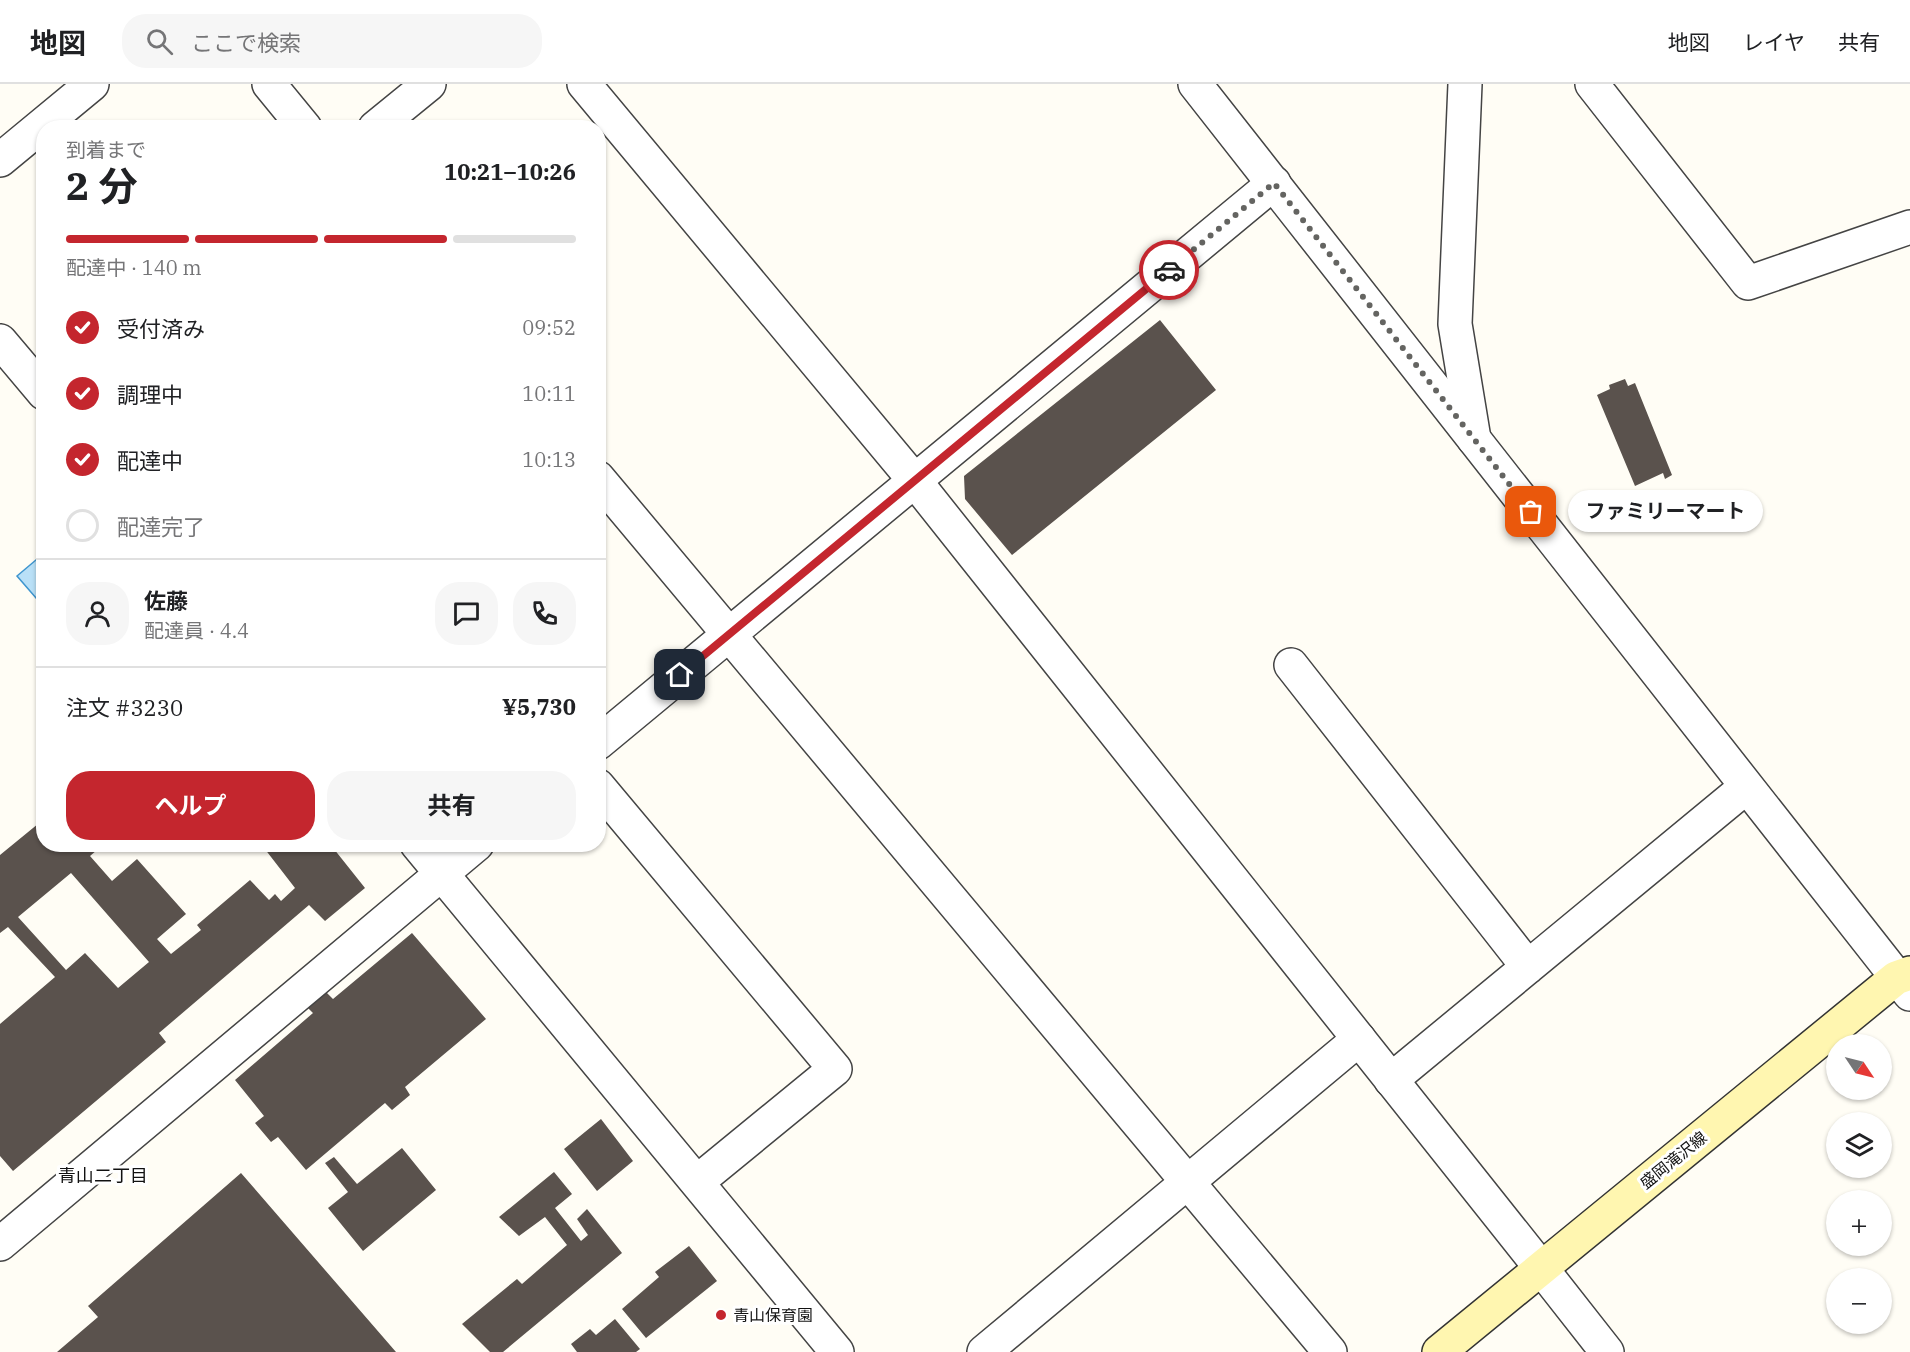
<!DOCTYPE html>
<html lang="ja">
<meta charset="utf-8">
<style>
:root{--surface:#fff;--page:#f6f6f6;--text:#202124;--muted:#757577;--line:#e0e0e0;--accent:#c4262e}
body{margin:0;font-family:"IBM Plex Serif","Noto Sans JP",serif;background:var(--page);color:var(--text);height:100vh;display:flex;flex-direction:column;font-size:22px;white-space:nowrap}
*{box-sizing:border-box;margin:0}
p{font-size:20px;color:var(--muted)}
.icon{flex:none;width:33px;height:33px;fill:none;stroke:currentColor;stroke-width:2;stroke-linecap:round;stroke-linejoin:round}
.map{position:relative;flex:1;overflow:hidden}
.drawer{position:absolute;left:36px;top:36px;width:570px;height:732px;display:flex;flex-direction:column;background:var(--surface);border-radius:24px;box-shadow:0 2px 4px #0004}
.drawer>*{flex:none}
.needle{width:39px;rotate:125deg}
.controls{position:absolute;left:1826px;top:950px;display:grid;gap:12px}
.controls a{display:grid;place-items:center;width:66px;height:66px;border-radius:50%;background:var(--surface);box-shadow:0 2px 4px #0004;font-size:30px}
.pin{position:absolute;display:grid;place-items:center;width:51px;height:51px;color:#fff;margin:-26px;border-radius:12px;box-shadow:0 3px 9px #0006}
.courier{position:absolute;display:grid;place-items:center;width:60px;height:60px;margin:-30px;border:4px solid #c4262e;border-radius:50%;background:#fff;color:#222;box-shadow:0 2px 8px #0007}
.bubble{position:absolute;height:42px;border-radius:21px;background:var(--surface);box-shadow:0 2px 4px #0004;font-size:20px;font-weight:700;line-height:42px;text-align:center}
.headline em{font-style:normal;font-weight:700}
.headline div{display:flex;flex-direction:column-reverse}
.headline{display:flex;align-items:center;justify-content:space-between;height:102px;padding:0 30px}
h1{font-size:39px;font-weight:700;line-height:45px}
.bar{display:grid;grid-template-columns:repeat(4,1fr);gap:9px 6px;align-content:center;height:72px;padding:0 30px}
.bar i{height:8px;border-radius:4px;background:var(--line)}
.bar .on{background:var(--accent)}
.bar p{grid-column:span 4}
.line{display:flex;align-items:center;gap:15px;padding:0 30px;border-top:2px solid var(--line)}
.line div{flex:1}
.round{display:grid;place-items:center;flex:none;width:63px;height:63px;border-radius:24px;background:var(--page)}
ol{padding:0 30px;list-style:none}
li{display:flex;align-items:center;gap:18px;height:66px}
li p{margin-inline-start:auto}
li .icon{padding:6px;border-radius:50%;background:var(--accent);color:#fff;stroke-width:4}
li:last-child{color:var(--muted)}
li i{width:33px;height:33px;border:3px solid var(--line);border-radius:50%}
.action{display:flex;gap:12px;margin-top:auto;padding:12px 30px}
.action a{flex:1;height:69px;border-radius:24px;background:var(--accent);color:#fff;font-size:24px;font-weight:700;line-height:69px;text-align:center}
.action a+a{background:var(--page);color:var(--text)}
header{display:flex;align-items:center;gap:36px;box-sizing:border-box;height:84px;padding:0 30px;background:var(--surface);border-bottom:2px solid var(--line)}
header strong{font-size:28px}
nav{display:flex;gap:33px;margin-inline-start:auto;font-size:21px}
.search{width:420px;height:54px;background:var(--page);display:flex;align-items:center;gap:15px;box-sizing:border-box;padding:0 21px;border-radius:24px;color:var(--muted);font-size:22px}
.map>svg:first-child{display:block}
.water{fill:#b9e0f7;stroke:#3f96cf;stroke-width:1.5}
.building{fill:#5a524d;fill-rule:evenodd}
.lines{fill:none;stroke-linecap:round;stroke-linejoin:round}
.minor-casing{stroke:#444;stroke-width:36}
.tertiary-casing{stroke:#444;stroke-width:36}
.secondary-casing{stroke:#333;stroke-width:36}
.minor{stroke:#fff;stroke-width:33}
.tertiary{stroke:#fff;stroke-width:33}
.secondary{stroke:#fff6b0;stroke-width:33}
.done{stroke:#646461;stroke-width:6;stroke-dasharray:0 10.8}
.route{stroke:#c4262e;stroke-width:8}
.poi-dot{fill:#c4262e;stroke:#fff;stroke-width:2}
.labels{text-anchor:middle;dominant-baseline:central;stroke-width:6;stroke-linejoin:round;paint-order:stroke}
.street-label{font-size:16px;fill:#111;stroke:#fff}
.poi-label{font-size:16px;fill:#111;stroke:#fff;text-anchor:start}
.neighbourhood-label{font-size:18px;fill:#111;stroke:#fff}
</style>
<header>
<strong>地図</strong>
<div class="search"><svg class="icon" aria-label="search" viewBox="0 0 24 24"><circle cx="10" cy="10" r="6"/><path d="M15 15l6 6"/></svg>ここで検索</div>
<nav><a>地図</a><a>レイヤ</a><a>共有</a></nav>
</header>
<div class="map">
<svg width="1910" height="1268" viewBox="0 0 1910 1268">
<rect width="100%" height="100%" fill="#fffdf5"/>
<path class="water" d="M 43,470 L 43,522 L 17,492 Z"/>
<path class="building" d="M 1160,236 L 1216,306 L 1012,471 L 965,415 L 964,392 Z
M 1625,295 L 1628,302 L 1635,299 L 1672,391 L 1665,395 L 1663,389 L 1635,402 L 1597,311 L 1610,305 L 1609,301 Z
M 44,735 L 44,760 L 104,760 L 90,772 L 112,797 L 137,775 L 186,830 L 157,855 L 171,870 L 201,846 L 197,841 L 250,796 L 269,816 L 275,810 L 281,817 L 295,804 L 261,760 L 330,760 L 365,804 L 325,837 L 309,821 L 159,949 L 166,958 L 13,1087 L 0,1072 L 0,940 L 55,893 L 8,843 L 0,849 L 0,771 ZM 71,789 L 149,878 L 118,904 L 85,869 L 66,886 L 18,833 Z
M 412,849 L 486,935 L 405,1003 L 410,1011 L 392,1026 L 385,1019 L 306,1086 L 278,1053 L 271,1058 L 255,1039 L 264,1032 L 235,996 L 313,929 L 308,924 L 326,908 L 333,915 Z
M 601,1035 L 633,1077 L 597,1107 L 564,1065 Z
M 402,1064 L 436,1106 L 363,1167 L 328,1124 L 348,1108 L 325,1079 L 334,1073 L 357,1100 Z
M 554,1088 L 572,1110 L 555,1124 L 581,1157 L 588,1151 L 577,1135 L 587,1125 L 622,1169 L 503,1268 L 490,1268 L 462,1240 L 517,1195 L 522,1200 L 567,1161 L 545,1133 L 519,1152 L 499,1133 Z
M 241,1089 L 396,1268 L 57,1268 L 98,1233 L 88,1222 Z
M 689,1162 L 717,1197 L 646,1254 L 622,1225 L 659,1193 L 655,1188 Z
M 615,1235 L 640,1265 L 636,1268 L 577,1268 L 571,1260 L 590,1245 L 596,1251 Z"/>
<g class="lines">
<defs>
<path id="minor" d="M 269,0 L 305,44
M 1465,0 L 1455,240 L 1474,355
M 1592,0 L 1748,199 L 1910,143
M 375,44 L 429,0
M 0,257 L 44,309
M 598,394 L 1330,1268
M 1291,581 L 1528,883
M 598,659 L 1274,99
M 598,702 L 835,985 L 697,1098
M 417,760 L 837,1268
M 1391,996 L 1746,703
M 0,1160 L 477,760
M 1541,1184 L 1607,1268
M 984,1268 L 1359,955"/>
<path id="tertiary" d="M 584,0 L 915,397 L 1541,1184
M 1195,0 L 1910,910
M 0,76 L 92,0"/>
<path id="secondary" d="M 1439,1268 L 1896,894 L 1910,889"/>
</defs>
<use href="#minor" class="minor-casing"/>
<use href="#tertiary" class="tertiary-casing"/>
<use href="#secondary" class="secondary-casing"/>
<use href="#minor" class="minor"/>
<use href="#tertiary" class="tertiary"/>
<use href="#secondary" class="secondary"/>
</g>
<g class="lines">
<path class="done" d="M 1169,186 L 1274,99 L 1531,428"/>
<path class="route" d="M 680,591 L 1169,186"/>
</g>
<circle class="poi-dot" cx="721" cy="1231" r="6"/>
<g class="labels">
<g class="street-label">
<text transform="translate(1673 1076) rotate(-39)">盛岡滝沢線</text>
</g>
<g class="poi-label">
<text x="733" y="1231">青山保育園</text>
</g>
<g class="neighbourhood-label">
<text x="103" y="1091">青山二丁目</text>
</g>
</g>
</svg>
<div class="controls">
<a><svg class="needle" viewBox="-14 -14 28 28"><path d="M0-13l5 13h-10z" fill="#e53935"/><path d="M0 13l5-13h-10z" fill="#757577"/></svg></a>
<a><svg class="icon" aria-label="layers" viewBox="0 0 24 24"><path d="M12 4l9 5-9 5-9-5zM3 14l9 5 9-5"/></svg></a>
<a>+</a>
<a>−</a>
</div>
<div class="pin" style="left:1531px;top:428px;background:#ea580c"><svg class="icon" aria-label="bag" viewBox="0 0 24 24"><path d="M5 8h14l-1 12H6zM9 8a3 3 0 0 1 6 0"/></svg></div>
<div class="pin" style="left:680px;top:591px;background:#1f2937"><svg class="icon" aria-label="home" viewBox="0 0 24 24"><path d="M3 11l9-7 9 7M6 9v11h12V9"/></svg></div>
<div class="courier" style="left:1169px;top:186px"><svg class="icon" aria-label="car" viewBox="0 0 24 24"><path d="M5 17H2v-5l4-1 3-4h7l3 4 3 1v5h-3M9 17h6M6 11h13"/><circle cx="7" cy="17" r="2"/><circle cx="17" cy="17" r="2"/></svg></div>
<div class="bubble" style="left:1568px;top:406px;width:195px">ファミリーマート</div>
<section class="drawer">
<div class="headline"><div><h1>2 分</h1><p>到着まで</p></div><em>10:21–10:26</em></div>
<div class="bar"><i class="on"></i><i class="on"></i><i class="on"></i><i></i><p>配達中 · 140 m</p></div>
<ol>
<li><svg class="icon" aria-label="check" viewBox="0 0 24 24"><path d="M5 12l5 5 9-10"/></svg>受付済み<p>09:52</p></li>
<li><svg class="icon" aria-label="check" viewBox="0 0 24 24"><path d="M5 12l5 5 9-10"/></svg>調理中<p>10:11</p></li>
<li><svg class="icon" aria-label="check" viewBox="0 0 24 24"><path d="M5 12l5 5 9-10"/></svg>配達中<p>10:13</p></li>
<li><i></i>配達完了</li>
</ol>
<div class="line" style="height:108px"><a class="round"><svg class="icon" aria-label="person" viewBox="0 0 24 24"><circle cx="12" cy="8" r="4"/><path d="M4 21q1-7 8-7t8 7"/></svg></a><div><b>佐藤</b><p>配達員 · 4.4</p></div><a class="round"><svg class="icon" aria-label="chat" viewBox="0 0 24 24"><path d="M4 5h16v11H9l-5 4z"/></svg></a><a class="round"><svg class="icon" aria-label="phone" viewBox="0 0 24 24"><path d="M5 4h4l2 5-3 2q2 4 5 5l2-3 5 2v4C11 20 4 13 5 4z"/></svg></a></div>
<div class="line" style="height:78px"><div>注文 #3230</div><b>¥5,730</b></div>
<div class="action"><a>ヘルプ</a><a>共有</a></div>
</section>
</div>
